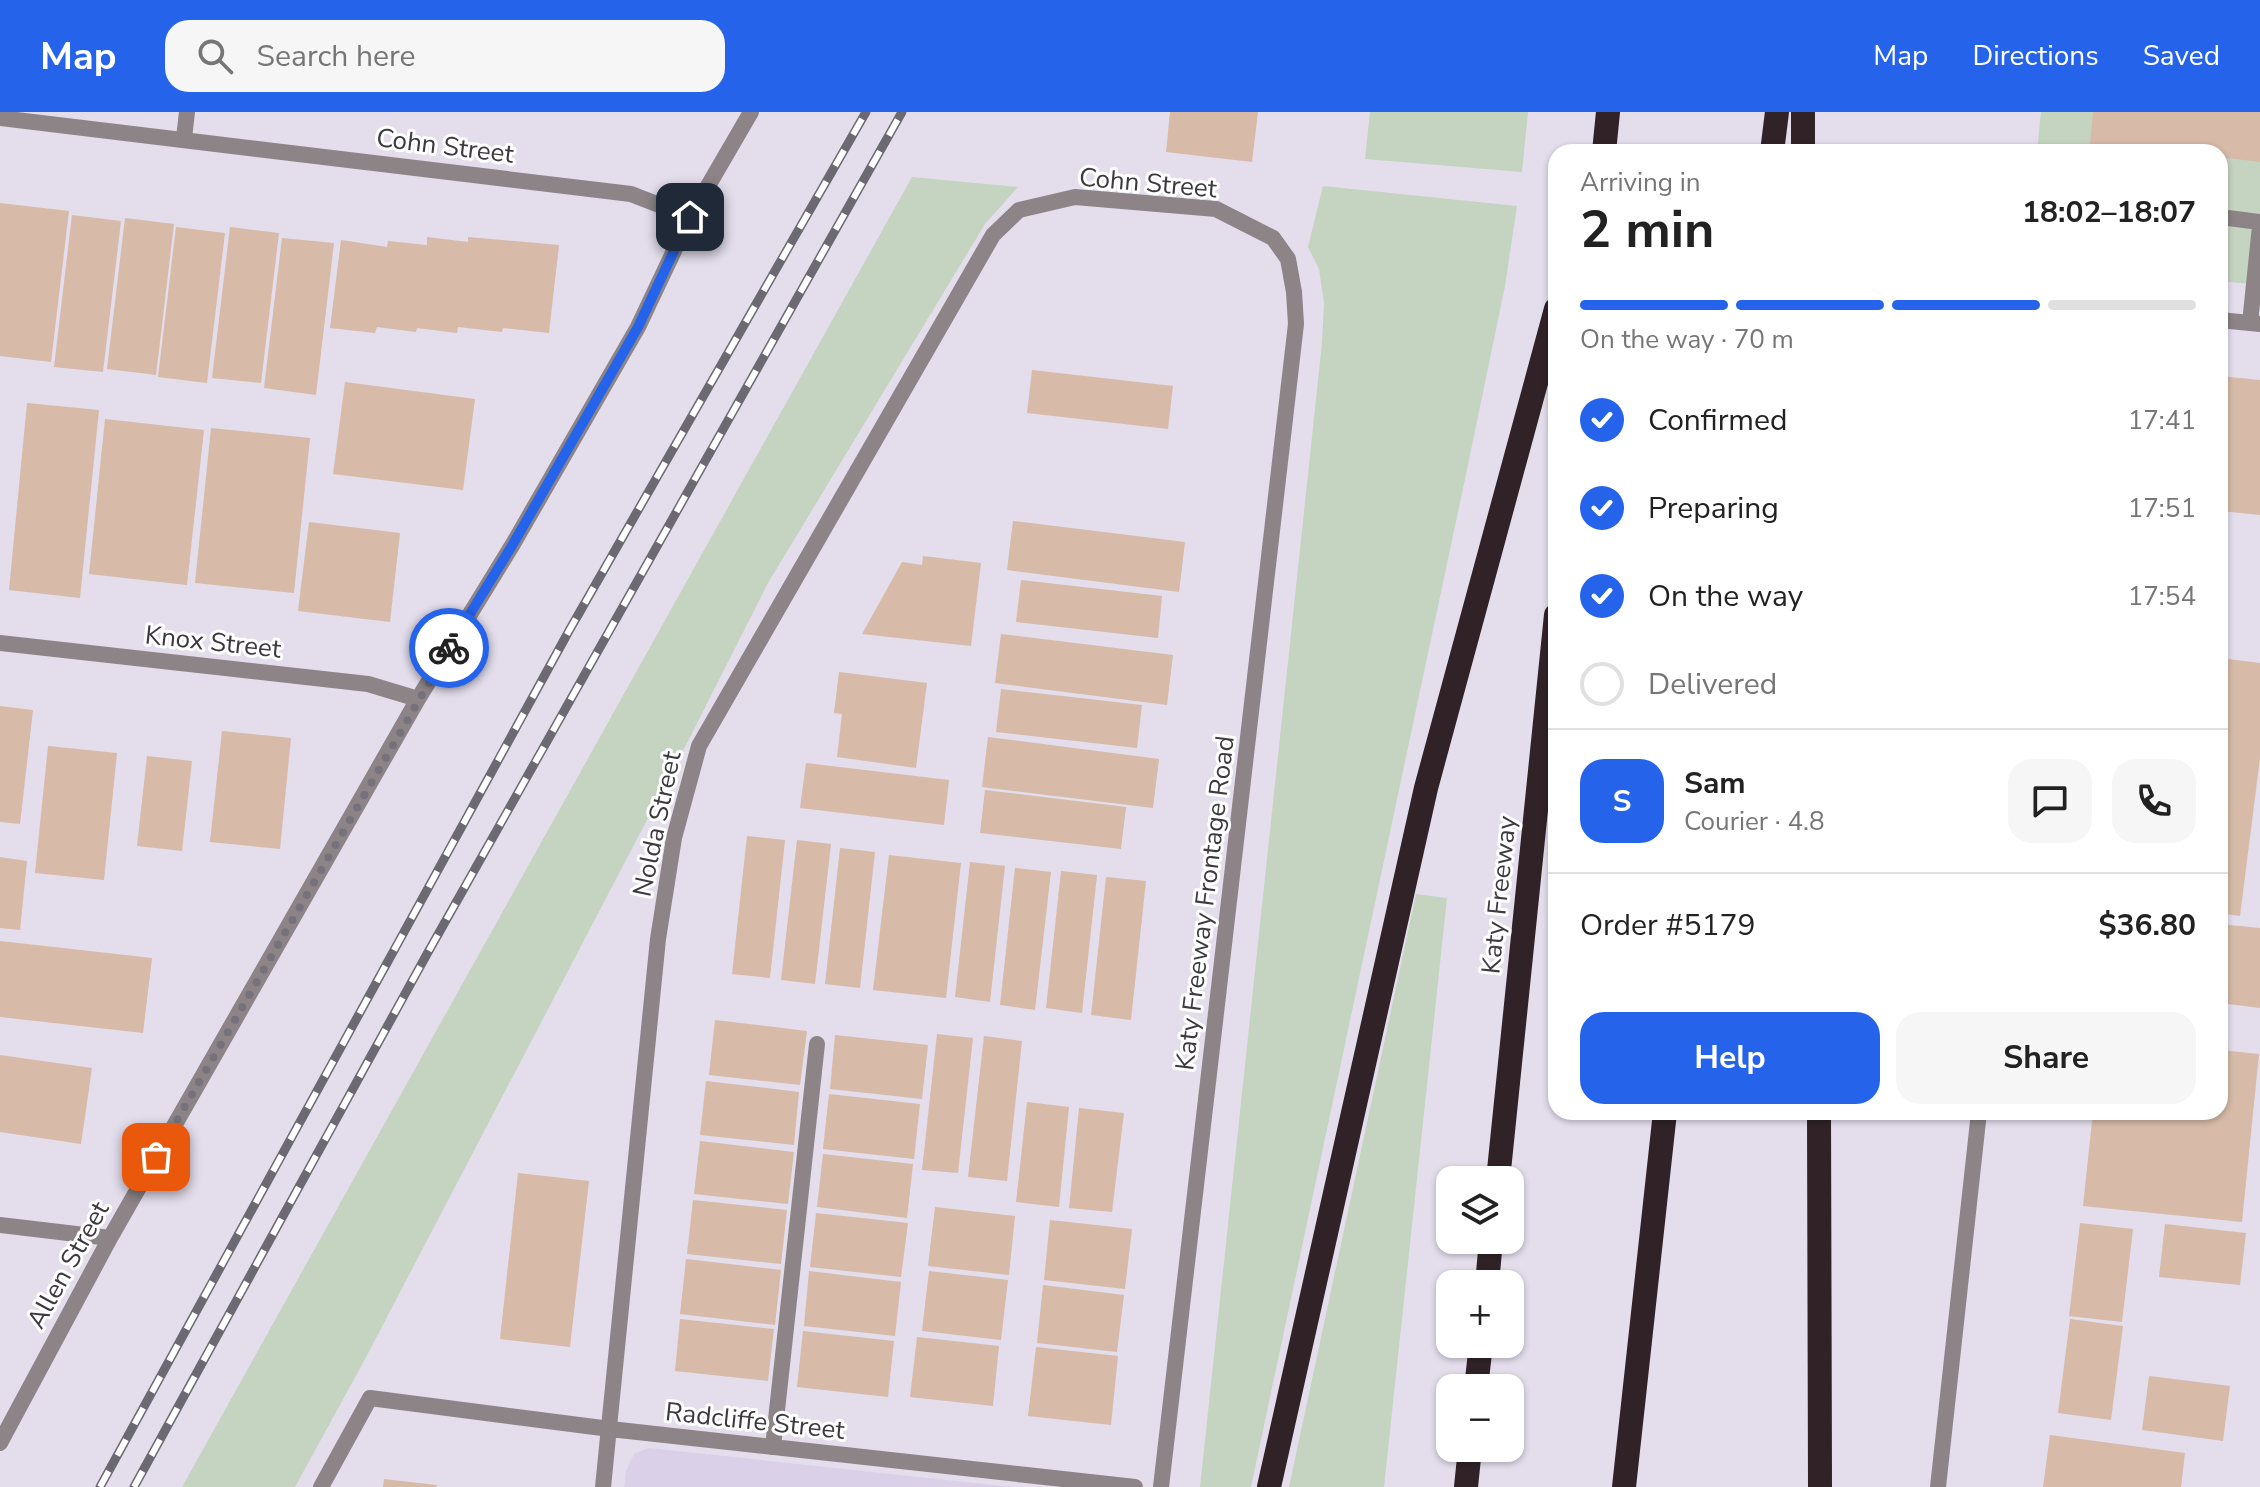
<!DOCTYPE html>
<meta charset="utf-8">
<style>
:root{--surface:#fff;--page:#f6f6f6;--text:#222;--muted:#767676;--line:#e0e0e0;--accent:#2563eb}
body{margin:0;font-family:"Nunito Sans",sans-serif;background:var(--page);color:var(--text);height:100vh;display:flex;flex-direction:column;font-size:30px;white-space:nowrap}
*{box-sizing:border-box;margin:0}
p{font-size:26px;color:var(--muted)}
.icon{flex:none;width:44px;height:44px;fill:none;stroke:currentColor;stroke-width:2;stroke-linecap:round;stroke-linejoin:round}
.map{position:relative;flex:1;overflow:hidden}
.side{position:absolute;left:1548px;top:32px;width:680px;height:976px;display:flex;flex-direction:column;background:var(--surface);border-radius:24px;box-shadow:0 2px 6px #0004}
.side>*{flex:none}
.controls{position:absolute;left:1436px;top:1054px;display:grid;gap:16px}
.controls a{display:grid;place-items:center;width:88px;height:88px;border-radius:16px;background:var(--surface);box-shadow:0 2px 6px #0004;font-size:40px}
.pin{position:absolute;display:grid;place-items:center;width:68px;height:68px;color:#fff;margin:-34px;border-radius:16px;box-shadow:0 4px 12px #0006}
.courier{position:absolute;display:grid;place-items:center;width:80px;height:80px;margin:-40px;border:6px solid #2563eb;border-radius:50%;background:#fff;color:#222;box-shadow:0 2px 10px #0007}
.summary em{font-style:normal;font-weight:700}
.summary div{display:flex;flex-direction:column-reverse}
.summary{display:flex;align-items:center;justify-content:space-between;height:136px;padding:0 32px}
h1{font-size:52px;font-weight:700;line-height:60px}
.bar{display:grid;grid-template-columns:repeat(4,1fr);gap:12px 8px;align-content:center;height:96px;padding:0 32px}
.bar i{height:10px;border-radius:6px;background:var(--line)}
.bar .on{background:var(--accent)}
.bar p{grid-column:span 4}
.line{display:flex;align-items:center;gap:20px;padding:0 32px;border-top:2px solid var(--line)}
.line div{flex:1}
.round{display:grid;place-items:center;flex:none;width:84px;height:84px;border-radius:24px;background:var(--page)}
ol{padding:0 32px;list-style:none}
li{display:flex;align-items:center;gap:24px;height:88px}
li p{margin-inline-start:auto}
li .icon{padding:8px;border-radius:50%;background:var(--accent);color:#fff;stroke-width:4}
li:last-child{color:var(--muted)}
li i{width:44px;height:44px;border:4px solid var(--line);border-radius:50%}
.primary-button{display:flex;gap:16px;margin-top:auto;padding:16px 32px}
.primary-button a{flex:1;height:92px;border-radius:24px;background:var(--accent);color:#fff;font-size:32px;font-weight:700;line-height:92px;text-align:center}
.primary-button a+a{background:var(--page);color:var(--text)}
header{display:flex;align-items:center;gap:48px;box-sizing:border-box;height:112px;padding:0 40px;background:var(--accent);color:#fff}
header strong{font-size:38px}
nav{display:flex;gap:44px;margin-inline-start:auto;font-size:28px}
.search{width:560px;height:72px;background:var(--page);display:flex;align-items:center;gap:20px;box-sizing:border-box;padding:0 28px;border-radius:24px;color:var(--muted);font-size:30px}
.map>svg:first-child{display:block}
.built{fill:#dad1e8}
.green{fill:#c5d4c0}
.building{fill:#d7baa8}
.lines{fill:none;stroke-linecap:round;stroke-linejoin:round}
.service{stroke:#8c8486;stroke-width:16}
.minor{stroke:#8c8486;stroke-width:16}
.motorway{stroke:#302227;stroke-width:24}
.rail-casing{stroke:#6c6972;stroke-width:9}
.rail{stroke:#fff;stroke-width:6;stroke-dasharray:18;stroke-linecap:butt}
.done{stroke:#76727c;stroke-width:8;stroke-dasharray:0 14.4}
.route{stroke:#2563eb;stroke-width:10}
.labels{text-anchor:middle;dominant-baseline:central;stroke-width:6;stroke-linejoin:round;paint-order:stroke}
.street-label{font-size:26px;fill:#3c3940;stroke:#fff}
</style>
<header>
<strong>Map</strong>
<div class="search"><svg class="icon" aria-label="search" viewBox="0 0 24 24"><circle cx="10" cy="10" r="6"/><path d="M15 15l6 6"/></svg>Search here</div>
<nav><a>Map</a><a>Directions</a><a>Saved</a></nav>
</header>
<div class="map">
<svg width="2260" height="1375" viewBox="0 0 2260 1375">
<rect width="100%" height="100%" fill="#e3ddec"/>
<path class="built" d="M 649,1336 L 1012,1375 L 624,1375 L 626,1359 L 634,1342 Z"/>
<path class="green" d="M 1370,0 L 1528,0 L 1522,60 L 1365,47 Z
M 2041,0 L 2260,0 L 2260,173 L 2220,169 L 2220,40 L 2037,40 Z
M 912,65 L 1018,75 L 985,112 L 768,471 L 682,641 L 364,1249 L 295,1375 L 182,1375 Z
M 1323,74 L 1517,94 L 1505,174 L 1465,367 L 1251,1375 L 1200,1375 L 1322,231 L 1324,191 L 1319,157 L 1308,135 Z
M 1416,782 L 1447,786 L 1384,1375 L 1289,1375 Z"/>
<path class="building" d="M 1170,0 L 1258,0 L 1252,50 L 1166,40 Z
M 2093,0 L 2260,0 L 2260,50 L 2220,45 L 2220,40 L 2170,40 L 2090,32 Z
M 0,91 L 69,99 L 51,250 L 0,244 Z
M 72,103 L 121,109 L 103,260 L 54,255 Z
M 125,106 L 174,112 L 156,263 L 107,257 Z
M 176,115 L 225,121 L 207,271 L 158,265 Z
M 230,115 L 279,121 L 261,271 L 212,266 Z
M 427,125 L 468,130 L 468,125 L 559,133 L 549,221 L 503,216 L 502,220 L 458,215 L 457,221 L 417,216 L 416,220 L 377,215 L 375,221 L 330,216 L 341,128 L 387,135 L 388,129 L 427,133 Z
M 282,126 L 334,131 L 316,283 L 264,276 Z
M 1032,258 L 1173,274 L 1168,317 L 1027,301 Z
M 2220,264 L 2260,268 L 2260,403 L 2220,399 Z
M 345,270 L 475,287 L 463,378 L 333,362 Z
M 27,291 L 99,298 L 80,486 L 9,478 Z
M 105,307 L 204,318 L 187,473 L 89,462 Z
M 211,316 L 310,326 L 294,481 L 195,471 Z
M 1013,409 L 1185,430 L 1179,480 L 1007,458 Z
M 309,410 L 400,421 L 390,510 L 298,499 Z
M 923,444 L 981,451 L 971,534 L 862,522 L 902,450 L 922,453 Z
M 1021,468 L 1162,484 L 1158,526 L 1016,510 Z
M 1001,522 L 1173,543 L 1167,593 L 995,571 Z
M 2220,546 L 2260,551 L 2260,646 L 2240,804 L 2220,801 Z
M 839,560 L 927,571 L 916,656 L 837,645 L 842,602 L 834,601 Z
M 1001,577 L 1142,593 L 1137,636 L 996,620 Z
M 0,594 L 33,598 L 20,712 L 0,710 Z
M 222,619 L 291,626 L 280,737 L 210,730 Z
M 988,625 L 1159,647 L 1153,696 L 982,675 Z
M 48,634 L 117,641 L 104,768 L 35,761 Z
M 147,644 L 192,649 L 182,739 L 137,734 Z
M 806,651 L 949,668 L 944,713 L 800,696 Z
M 985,678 L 1126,695 L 1121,737 L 980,721 Z
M 747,724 L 785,728 L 770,866 L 732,862 Z
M 797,728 L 831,732 L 815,872 L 781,868 Z
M 840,736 L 875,740 L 860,876 L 825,872 Z
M 889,743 L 961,751 L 946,886 L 873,878 Z
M 0,745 L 27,749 L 20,818 L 0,816 Z
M 970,750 L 1005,754 L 990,890 L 955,885 Z
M 1015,756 L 1051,760 L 1035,898 L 1000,893 Z
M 1061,759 L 1097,763 L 1082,901 L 1046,896 Z
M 1106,765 L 1146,769 L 1131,908 L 1091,903 Z
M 2220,812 L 2260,816 L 2260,896 L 2220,891 Z
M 0,829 L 152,846 L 143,921 L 0,905 Z
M 715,908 L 807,919 L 800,973 L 709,963 Z
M 937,922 L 973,926 L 958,1061 L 922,1058 Z
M 835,923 L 928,933 L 922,987 L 830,977 Z
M 984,924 L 1022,929 L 1007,1069 L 968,1065 Z
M 2220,938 L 2259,942 L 2242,1110 L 2083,1094 L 2093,1000 L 2220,1000 Z
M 0,943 L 92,956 L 81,1032 L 0,1020 Z
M 706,969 L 799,980 L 794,1033 L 700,1023 Z
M 829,982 L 920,992 L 914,1047 L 823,1037 Z
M 1027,990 L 1069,995 L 1059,1095 L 1016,1090 Z
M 1079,996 L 1124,1001 L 1112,1100 L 1069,1096 Z
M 700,1029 L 794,1040 L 788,1092 L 694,1082 Z
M 823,1042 L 913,1052 L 907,1106 L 817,1095 Z
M 518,1061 L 589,1069 L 570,1235 L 500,1227 Z
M 693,1088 L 787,1098 L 781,1152 L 687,1142 Z
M 935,1095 L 1015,1104 L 1009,1163 L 928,1154 Z
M 816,1101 L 908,1111 L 901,1165 L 810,1155 Z
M 1050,1108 L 1132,1117 L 1125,1177 L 1044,1168 Z
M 2080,1111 L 2133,1117 L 2122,1210 L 2069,1204 Z
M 2165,1112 L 2246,1121 L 2240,1173 L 2159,1165 Z
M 686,1147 L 781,1158 L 775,1213 L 680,1202 Z
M 809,1159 L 901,1170 L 895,1224 L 804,1214 Z
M 929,1159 L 1008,1168 L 1001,1228 L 922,1219 Z
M 1043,1173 L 1124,1183 L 1117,1240 L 1037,1231 Z
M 680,1207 L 774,1217 L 768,1269 L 675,1259 Z
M 2070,1207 L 2123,1214 L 2111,1308 L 2058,1301 Z
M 803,1219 L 894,1229 L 888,1285 L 797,1275 Z
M 917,1225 L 999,1234 L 993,1294 L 910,1285 Z
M 1036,1235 L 1118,1244 L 1111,1313 L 1028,1304 Z
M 2149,1264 L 2230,1274 L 2223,1329 L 2142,1318 Z
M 2050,1323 L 2185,1341 L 2181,1375 L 2043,1375 Z
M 384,1367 L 437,1373 L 436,1375 L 383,1375 Z"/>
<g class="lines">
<path class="service" d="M 2220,105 L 2260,110
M 2250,211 L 2260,114
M 773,1335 L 817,932"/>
<path class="minor" d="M 0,6 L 631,82 L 690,105
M 184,26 L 187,0
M 2220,208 L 2260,212
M 0,531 L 368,572 L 418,587
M 0,1113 L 110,1126
M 0,1331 L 110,1126 L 418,587 L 513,432 L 638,215 L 690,105 L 751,0
M 321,1375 L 370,1286 L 610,1317 L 1135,1375
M 603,1375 L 658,827 L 674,726 L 699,634 L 993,123 L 1019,98 L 1075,85 L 1216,97 L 1273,126 L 1288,147 L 1294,180 L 1296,212 L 1161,1375
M 1938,1375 L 1979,1000"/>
<path class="motorway" d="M 1803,0 L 1803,40
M 1604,40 L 1608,0
M 1772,40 L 1777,0
M 1819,1000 L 1820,1375
M 1498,1068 L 1556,503
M 1487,1172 L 1491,1128
M 1476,1276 L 1481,1232
M 1269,1375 L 1426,676 L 1556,197
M 1466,1375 L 1470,1336
M 1624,1375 L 1665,1000"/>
<defs>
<path id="rail" d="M 100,1375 L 570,517 L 866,0
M 134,1375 L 427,842 L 902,0"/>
</defs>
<use href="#rail" class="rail-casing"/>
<use href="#rail" class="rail"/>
</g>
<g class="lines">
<path class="done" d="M 156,1045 L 449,536"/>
<path class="route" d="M 449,536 L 513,432 L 638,215 L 690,105"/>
</g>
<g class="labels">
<g class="street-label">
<text transform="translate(445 34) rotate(7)">Cohn Street</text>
<text transform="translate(1148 71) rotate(5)">Cohn Street</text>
<text transform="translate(213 530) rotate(6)">Knox Street</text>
<text transform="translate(657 712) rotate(-78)">Nolda Street</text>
<text transform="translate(1499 783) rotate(-84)">Katy Freeway</text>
<text transform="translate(1205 791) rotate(-83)">Katy Freeway Frontage Road</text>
<text transform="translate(68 1153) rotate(-61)">Allen Street</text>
<text transform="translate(755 1309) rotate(6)">Radcliffe Street</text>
</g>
</g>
</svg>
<div class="controls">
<a><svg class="icon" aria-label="layers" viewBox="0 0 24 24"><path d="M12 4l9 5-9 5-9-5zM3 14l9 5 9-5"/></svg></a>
<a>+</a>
<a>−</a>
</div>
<div class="pin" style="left:156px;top:1045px;background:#ea580c"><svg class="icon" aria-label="bag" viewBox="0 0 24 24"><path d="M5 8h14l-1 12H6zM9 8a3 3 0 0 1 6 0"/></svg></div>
<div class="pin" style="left:690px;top:105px;background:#1f2937"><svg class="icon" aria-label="home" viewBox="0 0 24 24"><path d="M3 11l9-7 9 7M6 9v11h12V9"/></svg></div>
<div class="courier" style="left:449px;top:536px"><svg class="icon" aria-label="bike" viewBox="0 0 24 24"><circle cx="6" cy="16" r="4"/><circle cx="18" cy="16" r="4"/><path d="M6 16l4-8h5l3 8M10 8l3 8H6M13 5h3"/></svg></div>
<section class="side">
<div class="summary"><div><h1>2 min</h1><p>Arriving in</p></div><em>18:02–18:07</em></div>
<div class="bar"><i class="on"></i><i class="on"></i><i class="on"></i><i></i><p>On the way · 70 m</p></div>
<ol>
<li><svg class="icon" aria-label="check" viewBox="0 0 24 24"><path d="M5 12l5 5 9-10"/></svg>Confirmed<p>17:41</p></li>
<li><svg class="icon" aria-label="check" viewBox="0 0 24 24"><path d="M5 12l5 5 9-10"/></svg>Preparing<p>17:51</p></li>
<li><svg class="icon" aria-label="check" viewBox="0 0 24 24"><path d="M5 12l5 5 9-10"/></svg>On the way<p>17:54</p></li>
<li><i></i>Delivered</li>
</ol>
<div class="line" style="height:144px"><b class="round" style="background:var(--accent);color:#fff">S</b><div><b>Sam</b><p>Courier · 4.8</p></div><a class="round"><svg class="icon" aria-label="chat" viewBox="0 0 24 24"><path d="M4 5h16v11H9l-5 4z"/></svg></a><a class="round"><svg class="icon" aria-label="phone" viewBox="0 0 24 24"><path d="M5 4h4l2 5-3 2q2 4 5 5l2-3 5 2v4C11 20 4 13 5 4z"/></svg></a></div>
<div class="line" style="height:104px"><div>Order #5179</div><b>$36.80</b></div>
<div class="primary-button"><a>Help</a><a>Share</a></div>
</section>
</div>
